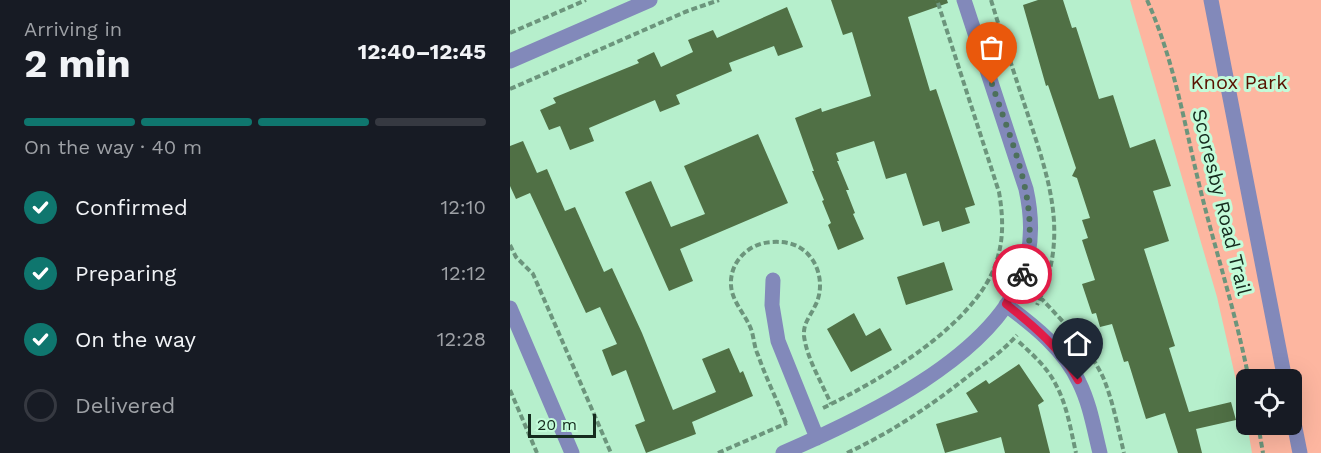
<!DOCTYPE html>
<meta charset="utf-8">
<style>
:root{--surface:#171b24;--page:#20242c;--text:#f1f3f6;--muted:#9ea1a6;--line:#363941;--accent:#0f766e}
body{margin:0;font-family:"Work Sans",sans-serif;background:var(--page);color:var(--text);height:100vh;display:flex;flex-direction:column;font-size:22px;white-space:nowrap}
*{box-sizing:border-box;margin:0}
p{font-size:20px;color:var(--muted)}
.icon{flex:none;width:33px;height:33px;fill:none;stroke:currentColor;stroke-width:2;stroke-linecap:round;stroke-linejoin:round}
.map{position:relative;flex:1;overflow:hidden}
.panel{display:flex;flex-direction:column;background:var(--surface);width:510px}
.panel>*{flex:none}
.fabs{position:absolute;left:726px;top:369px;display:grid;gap:12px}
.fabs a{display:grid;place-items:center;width:66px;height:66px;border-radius:9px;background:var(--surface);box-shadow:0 6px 24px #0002;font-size:30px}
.scale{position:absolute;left:18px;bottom:15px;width:68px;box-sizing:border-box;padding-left:6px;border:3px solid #152b1e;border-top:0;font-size:16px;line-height:21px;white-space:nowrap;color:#152b1e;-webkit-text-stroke:4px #c3fcd9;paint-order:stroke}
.pin{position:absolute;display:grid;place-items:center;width:51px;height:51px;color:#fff;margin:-62px -26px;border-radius:50% 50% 50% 0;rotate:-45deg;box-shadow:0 0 6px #0007}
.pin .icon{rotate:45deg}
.courier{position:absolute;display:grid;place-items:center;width:60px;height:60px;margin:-30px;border:4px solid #e11d48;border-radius:50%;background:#fff;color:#222;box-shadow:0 2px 8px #0007}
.headline em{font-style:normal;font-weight:700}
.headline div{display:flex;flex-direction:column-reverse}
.headline{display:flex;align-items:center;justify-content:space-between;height:102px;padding:0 24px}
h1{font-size:39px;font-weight:700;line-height:45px}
.bar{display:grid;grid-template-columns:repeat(4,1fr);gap:9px 6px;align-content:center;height:72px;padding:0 24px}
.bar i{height:8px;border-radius:4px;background:var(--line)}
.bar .selected{background:var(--accent)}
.bar p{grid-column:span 4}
ol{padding:0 24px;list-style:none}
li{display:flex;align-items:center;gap:18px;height:66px}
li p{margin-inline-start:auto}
li .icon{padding:6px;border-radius:50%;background:var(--accent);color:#fff;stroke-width:4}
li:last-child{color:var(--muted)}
li i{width:33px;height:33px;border:3px solid var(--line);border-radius:50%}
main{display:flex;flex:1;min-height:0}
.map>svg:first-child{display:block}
.green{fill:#fdb6a0}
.building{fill:#507045}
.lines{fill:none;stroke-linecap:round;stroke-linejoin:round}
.path{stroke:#6c957c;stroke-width:4;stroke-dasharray:6 3;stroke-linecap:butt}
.minor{stroke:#8289ba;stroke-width:15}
.done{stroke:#4d705b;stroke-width:6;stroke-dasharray:0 10.8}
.route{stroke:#e11d48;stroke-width:8}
.labels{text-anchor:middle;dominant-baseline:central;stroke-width:6;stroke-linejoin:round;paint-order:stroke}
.park-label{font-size:20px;fill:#581200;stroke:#c3fcd9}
.street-label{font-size:20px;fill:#152b1e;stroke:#c3fcd9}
</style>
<main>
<section class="panel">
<div class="headline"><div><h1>2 min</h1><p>Arriving in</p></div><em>12:40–12:45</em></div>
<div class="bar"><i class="selected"></i><i class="selected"></i><i class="selected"></i><i></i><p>On the way · 40 m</p></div>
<ol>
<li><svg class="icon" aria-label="check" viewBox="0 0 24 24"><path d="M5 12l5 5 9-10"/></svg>Confirmed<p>12:10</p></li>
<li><svg class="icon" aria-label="check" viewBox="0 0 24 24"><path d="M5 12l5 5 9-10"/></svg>Preparing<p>12:12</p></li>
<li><svg class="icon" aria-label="check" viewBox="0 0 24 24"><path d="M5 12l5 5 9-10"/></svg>On the way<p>12:28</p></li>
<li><i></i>Delivered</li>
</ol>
</section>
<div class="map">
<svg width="811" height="453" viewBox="0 0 811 453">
<rect width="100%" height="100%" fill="#b6efcc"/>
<path class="green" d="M 620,0 L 811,0 L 811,453 L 742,453 L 737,424 L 782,424 L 782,380 L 736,380 L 736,424 L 707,297 Z"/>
<path class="building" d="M 321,0 L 437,0 L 438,3 L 398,17 L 420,91 L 426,89 L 465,205 L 455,208 L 460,223 L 432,232 L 429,221 L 413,226 L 396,173 L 376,179 L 364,141 L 326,153 L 329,161 L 327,161 L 339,190 L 336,190 L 345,213 L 343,214 L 354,239 L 328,250 L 318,225 L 321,223 L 312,201 L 314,200 L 302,171 L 304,171 L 285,118 L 311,108 L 312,112 L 361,96 L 342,32 L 333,35 Z
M 528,0 L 553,0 L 562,28 L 566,27 L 589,99 L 603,95 L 620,148 L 645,139 L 661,186 L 643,191 L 659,241 L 634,249 L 665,346 L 659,348 L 679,412 L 721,402 L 726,420 L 686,429 L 692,453 L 668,453 L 655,413 L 636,419 L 618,361 L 614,362 L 602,324 L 590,327 L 586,313 L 582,314 L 572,284 L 585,280 L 572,240 L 578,238 L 572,220 L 580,218 L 567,178 L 562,176 L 566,168 L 538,85 L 536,86 L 513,5 Z
M 277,7 L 293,47 L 268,56 L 264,46 L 219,63 L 222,71 L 166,95 L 170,104 L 150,112 L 145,100 L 79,128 L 84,141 L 60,150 L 50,126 L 39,130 L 30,110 L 46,103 L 43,98 L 129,63 L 127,60 L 144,52 L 151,67 L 183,52 L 178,40 L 203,30 L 207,38 Z
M 248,134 L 278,203 L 170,249 L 183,281 L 159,291 L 115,192 L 141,181 L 161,227 L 195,214 L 174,166 Z
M 13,141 L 27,173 L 37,169 L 55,211 L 65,207 L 94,272 L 102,268 L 132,333 L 163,410 L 206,392 L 192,359 L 219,348 L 230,373 L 233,371 L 243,396 L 182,422 L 186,434 L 136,453 L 125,425 L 135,421 L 116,370 L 102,376 L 92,350 L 107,344 L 90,307 L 76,313 L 20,193 L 6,199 L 0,186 L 0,146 Z
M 434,262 L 443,290 L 396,305 L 387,277 Z
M 344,313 L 356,336 L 370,328 L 382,350 L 341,372 L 317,329 Z
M 509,364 L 534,401 L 528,405 L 540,453 L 495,453 L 491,437 L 435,453 L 426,424 L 468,412 L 456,393 L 476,380 L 479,384 Z"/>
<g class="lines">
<path class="path" d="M 481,0 C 492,36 504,73 516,109 C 538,177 561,235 527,305
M 637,0 C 664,60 674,122 689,184 C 705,250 726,313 739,380
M 0,33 L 76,0
M 0,89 L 175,12 L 209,0
M 0,245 L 6,257 L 23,274 L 101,453
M 530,297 C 553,322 578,346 593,377 C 603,401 608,428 614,453
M 509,342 C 523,355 538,368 546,385 C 557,405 561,431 566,453
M 0,390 L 27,453
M 313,408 C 369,381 468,324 487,260 C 494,237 493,216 489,192 L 427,0
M 276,423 C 267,400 256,378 248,355 C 244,347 244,337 241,329 C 236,316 226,306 222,292 C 216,266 236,243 262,242 C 278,241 292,245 302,259 C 311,272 313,291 305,306 C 300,317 293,323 294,336 C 297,359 312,383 321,404
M 748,424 L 753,453
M 208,453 L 277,423
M 337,453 C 382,432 422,405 461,374 C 477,362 494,350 507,335"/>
<path class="minor" d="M 701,0 L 775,380
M 0,61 L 140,0
M 263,280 L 262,305 L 268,341 L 307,438
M 496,305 C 523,325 555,350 569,382 C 580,404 584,429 590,453
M 0,308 L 62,453
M 782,413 L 790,453
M 273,453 C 351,419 486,357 514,270 C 523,243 522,216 516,189 L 454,0"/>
</g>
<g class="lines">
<path class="done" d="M 482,84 C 501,142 535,213 512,274"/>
<path class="route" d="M 512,274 L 496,304 C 524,326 551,349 568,380"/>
</g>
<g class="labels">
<g class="park-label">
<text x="729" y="82">Knox Park</text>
</g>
<g class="street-label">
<text transform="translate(712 202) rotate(76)">Scoresby Road Trail</text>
</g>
</g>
</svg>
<div class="fabs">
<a><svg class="icon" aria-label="locate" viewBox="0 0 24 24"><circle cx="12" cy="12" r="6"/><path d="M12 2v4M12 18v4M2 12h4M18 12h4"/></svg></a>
</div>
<div class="scale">20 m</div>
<div class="pin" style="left:482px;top:84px;background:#ea580c"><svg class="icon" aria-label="bag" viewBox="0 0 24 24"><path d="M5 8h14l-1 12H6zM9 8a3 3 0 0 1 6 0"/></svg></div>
<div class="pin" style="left:568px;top:380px;background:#1f2937"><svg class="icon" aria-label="home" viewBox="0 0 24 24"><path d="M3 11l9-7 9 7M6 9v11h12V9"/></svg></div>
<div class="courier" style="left:512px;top:274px"><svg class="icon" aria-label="bike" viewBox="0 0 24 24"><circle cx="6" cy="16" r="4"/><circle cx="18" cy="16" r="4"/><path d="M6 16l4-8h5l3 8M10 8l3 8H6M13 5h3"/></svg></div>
</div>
</main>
